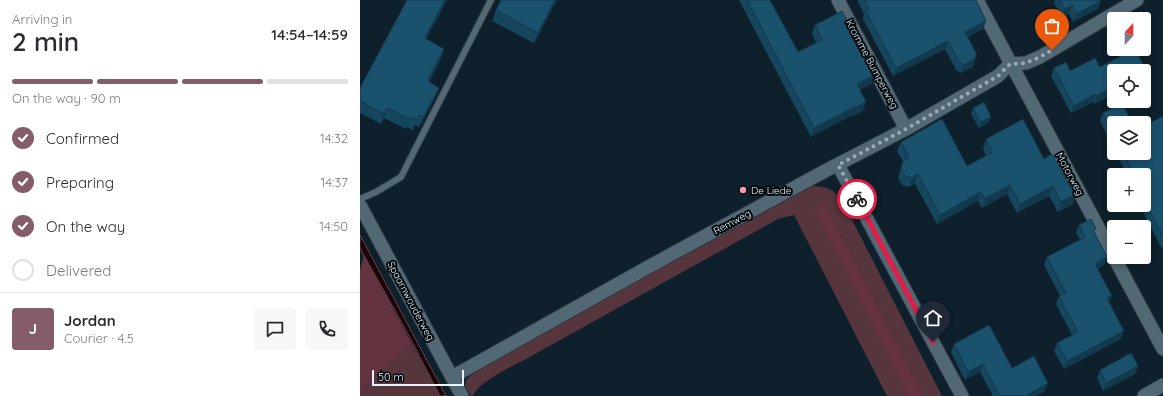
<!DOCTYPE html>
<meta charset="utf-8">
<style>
:root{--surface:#fff;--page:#f7f7f7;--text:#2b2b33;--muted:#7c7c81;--line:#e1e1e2;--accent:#855d6a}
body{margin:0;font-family:Quicksand,sans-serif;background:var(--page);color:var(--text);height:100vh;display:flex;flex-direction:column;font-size:15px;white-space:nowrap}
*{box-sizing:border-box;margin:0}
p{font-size:13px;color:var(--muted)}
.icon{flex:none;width:22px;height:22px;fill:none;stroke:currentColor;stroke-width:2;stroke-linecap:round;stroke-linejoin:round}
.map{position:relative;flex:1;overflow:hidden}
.sheet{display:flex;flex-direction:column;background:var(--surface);width:360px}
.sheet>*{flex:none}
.needle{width:26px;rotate:21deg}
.buttons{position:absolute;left:747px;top:12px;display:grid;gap:8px}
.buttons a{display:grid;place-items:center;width:44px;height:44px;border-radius:4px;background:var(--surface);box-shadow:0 2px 6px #0003;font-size:20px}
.scale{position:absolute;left:12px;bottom:10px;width:92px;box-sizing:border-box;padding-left:4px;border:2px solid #e8f4fb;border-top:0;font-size:11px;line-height:14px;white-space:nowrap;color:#e8f4fb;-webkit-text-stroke:3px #03090d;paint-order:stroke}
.pin{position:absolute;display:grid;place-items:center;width:34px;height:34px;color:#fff;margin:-41px -17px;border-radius:50% 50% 50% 0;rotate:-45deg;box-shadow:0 0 4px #0007}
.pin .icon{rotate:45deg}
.courier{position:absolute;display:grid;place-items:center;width:40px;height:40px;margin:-20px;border:3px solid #e11d48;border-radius:50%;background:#fff;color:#222;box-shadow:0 1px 5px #0007}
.overview em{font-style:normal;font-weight:600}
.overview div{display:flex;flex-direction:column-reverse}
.overview{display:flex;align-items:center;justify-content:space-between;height:68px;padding:0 12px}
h1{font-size:26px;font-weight:600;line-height:30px}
.bar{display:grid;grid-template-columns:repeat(4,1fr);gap:6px 4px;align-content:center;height:48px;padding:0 12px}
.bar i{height:5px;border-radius:3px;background:var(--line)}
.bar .active{background:var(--accent)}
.bar p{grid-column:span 4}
.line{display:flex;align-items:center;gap:10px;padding:0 12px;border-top:1px solid var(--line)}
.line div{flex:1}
.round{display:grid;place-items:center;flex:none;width:42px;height:42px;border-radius:4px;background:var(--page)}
ol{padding:0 12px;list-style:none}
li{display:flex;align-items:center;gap:12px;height:44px}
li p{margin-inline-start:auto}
li .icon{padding:4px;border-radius:50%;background:var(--accent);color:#fff;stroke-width:4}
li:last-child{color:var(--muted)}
li i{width:22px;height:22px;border:2px solid var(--line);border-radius:50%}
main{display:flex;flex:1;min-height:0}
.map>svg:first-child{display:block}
.green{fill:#57353c}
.forest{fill:#653340}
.water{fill:#200007;stroke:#5c4950}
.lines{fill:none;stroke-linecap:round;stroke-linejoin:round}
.lane-casing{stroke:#2e3941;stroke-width:8}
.street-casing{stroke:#2e3941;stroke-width:15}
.lane{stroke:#536875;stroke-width:6}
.street{stroke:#536875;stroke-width:13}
.wall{fill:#16465d}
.shaded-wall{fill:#12394c}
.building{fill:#1a516c;stroke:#12394c}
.done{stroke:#9baab2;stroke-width:4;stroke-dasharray:0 7.2}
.route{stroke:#e11d48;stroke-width:5}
.poi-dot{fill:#f29aae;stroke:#03090d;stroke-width:1.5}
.labels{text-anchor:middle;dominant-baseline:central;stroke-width:4;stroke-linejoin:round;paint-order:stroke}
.street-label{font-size:10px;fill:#e8f4fb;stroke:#03090d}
.poi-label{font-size:10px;fill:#e8f4fb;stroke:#03090d;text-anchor:start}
</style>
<main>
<section class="sheet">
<div class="overview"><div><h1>2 min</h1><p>Arriving in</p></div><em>14:54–14:59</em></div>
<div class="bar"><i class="active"></i><i class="active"></i><i class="active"></i><i></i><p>On the way · 90 m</p></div>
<ol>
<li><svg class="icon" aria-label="check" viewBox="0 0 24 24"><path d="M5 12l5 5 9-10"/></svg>Confirmed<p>14:32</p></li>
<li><svg class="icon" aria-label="check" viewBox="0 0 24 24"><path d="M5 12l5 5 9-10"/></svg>Preparing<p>14:37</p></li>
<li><svg class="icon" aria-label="check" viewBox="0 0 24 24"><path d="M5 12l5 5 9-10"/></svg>On the way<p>14:50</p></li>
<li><i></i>Delivered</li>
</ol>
<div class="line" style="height:72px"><b class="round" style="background:var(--accent);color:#fff">J</b><div><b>Jordan</b><p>Courier · 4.5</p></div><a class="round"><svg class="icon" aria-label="chat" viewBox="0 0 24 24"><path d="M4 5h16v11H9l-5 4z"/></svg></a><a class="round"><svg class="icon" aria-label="phone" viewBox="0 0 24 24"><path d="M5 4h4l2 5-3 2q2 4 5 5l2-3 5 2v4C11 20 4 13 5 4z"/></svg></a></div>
</section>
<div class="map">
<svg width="803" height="396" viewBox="0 0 803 396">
<rect width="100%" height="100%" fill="#0d202b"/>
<path class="green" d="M 453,186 C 469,187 473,189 483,202 L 582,396 L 564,396 L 464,202 L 453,208 L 547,396 L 527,396 L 434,215 L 418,219 L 166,359 C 153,366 118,382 113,396 L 111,396 L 105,385 L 107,379 L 117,370 L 176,335 Z
M 52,344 L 80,396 L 0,396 L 0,392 Z"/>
<path class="forest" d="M 464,202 L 564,396 L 547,396 L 453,208 Z
M 4,255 L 52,344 L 0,392 L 0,270 Z"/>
<path class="water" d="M 0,235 L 86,396 L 80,396 L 47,332 L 2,252 L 0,247 Z"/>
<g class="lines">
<defs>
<path id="lane" d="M 0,199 L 16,192 L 41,177 L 131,0"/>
<path id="street" d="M 478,0 L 546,129
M 617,0 L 803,349
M 650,64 L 666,63 L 680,57 L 777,0
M 478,165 L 602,396
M 0,205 L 102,396
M 92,377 L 290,266 L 465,171 L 546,129 L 638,76 L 650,64
M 784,396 L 803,385"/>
</defs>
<use href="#lane" class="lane-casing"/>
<use href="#street" class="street-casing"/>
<use href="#lane" class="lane"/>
<use href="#street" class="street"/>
</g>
<path class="wall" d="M 47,0 L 87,0 L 66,39 L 81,59 L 70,80 L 69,83 L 75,98 L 59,127 L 55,125 L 53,130 L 47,127 L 46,129 L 24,118 L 21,124 L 0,113 L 0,88 Z
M 197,0 L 174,43 L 132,21 L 136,10 Z
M 379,0 L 410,0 L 438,52 L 456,43 L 452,34 L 455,25 L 516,74 L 513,83 L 500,90 L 503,111 L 493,116 L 492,115 L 451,137 Z
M 497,0 L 616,0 L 626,21 L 623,29 L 608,37 L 613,67 L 601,73 L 596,70 L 585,49 L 533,76 L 503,19 L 504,14 Z
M 695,0 L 740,0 L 738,9 L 713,22 L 709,14 L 702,18 L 694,3 Z
M 740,67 L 786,70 L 784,75 L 784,71 L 754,71 L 754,93 L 734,104 L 733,102 L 711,113 L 691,76 L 694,68 L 710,71 Z
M 613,108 L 631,117 L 629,122 L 619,128 L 611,114 Z
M 743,113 L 754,123 L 754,149 L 740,121 Z
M 803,116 L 803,249 L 802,249 L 784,214 L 785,210 L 783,205 L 784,205 L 784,175 L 767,175 L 756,153 L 784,153 Z
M 626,139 L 684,159 L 713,204 L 698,212 L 689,196 L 657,213 L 647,194 L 622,208 L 618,201 L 577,224 L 555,184 L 549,187 L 542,185 L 538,178 L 543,162 L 537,151 L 541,142 L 607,166 L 626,156 L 623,149 Z
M 719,225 L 734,233 L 747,257 L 744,265 L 737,269 L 752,296 L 749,303 L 761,339 L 704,369 L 694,351 L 697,343 L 712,335 L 696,304 L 699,296 L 700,296 L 684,265 L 687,257 L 720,240 L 716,233 Z
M 594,344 L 652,368 L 685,391 L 676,396 L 633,396 L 620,372 L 605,380 L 591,352 Z
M 778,366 L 775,374 L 743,391 L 737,378 L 740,370 Z"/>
<path class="shaded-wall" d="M 85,0 L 87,0 L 61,48 L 65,38 Z
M 195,0 L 197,0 L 174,43 L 178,33 Z
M 741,1 L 738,9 L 713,22 L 716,14 Z
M 712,5 L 709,14 L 702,18 L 705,9 Z
M 626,21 L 623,29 L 602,40 L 605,32 Z
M 588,41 L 585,49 L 533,76 L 536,68 Z
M 84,49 L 81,59 L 64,89 L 68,79 Z
M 616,58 L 613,67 L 601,73 L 604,65 Z
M 516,74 L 513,83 L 493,93 L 497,84 Z
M 754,87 L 754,93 L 734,104 L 736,96 Z
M 79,88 L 75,98 L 59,127 L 63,117 Z
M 735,94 L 733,102 L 711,113 L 714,106 Z
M 506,102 L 503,111 L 493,116 L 496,107 Z
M 496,106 L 492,115 L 451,137 L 454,128 Z
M 28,108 L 24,118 L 21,124 L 24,114 Z
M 631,117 L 629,122 L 619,128 L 621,122 Z
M 558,174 L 555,184 L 549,187 L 552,178 Z
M 650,185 L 647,194 L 622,208 L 625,199 Z
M 693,186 L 689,196 L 657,213 L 660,204 Z
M 621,192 L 618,201 L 577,224 L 580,215 Z
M 716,194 L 713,204 L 698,212 L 701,202 Z
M 747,257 L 744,265 L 732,272 L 735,264 Z
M 752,296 L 749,304 L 747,298 Z
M 764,331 L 761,339 L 704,369 L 707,361 Z
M 623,364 L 620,372 L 605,380 L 608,372 Z
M 778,366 L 775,374 L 743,391 L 746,383 Z
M 688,383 L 685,391 L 676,396 L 665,396 Z"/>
<path class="building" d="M 47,0 L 85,0 L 65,38 L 84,49 L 68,79 L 70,80 L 69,82 L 79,88 L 63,117 L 59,115 L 57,120 L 51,117 L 49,119 L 28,108 L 24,114 L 0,101 L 0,88 Z
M 141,0 L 195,0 L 178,33 L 136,10 Z
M 387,0 L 410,0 L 438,52 L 462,40 L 455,25 L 482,11 L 516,74 L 497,84 L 506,102 L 496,107 L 496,106 L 454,128 Z
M 504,0 L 616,0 L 626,21 L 605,32 L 616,53 L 616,58 L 604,65 L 599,62 L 588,41 L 536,68 L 506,11 L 509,9 Z
M 700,0 L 740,0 L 741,1 L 716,14 L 712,5 L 705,9 Z
M 774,49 L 775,49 L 786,70 L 784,71 L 754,71 L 754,87 L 736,96 L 735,94 L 714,106 L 694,68 L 706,62 L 710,71 L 735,58 L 740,67 Z
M 624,102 L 631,117 L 621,122 L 613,108 Z
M 762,103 L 772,123 L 754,123 L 754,135 L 743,113 Z
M 803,116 L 803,236 L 787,206 L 790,204 L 784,193 L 784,175 L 775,175 L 763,153 L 784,153 L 784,126 Z
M 582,119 L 607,166 L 633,152 L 626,139 L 663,119 L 684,159 L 692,154 L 710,187 L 712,186 L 716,194 L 701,202 L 693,186 L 660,204 L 650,185 L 625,199 L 621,192 L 580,215 L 558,174 L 552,178 L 545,176 L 541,168 L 543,161 L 549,158 L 541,142 Z
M 731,219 L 736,229 L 733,230 L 747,257 L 735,264 L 752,296 L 747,298 L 764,331 L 707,361 L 697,343 L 718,332 L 699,296 L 706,293 L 687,257 L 725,237 L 719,225 Z
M 629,325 L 652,368 L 674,356 L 688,383 L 666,396 L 640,396 L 623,364 L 608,372 L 594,344 Z
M 771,353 L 778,366 L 746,383 L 740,370 Z"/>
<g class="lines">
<path class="done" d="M 497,199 L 478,165 L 546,129 L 638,76 L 650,64 L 666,63 L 680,57 L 692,50"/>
<path class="route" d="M 497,199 L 573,342"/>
</g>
<circle class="poi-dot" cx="383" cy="190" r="4"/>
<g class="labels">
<g class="street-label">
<text transform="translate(512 64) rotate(62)">Kromme Bumperweg</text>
<text transform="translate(710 174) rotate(62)">Motorweg</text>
<text transform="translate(372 222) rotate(-28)">Remweg</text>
<text transform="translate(51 301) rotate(62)">Spaarnwouderweg</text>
</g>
<g class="poi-label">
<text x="391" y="190">De Liede</text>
</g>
</g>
</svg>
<div class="buttons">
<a><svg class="needle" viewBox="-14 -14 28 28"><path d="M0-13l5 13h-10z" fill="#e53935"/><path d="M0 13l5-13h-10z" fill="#7c7c81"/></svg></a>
<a><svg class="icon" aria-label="locate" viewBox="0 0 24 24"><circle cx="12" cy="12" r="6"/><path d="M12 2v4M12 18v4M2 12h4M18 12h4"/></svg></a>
<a><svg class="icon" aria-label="layers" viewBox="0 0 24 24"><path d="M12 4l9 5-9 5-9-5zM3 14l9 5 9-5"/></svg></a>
<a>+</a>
<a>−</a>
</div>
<div class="scale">50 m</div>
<div class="pin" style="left:692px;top:50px;background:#ea580c"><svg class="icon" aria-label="bag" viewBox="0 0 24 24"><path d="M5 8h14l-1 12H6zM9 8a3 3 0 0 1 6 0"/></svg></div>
<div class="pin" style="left:573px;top:342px;background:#1f2937"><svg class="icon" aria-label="home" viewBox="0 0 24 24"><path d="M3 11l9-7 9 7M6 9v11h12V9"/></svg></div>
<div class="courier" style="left:497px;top:199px"><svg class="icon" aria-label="bike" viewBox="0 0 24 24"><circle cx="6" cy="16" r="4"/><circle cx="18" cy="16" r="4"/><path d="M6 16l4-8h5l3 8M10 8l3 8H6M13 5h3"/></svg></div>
</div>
</main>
